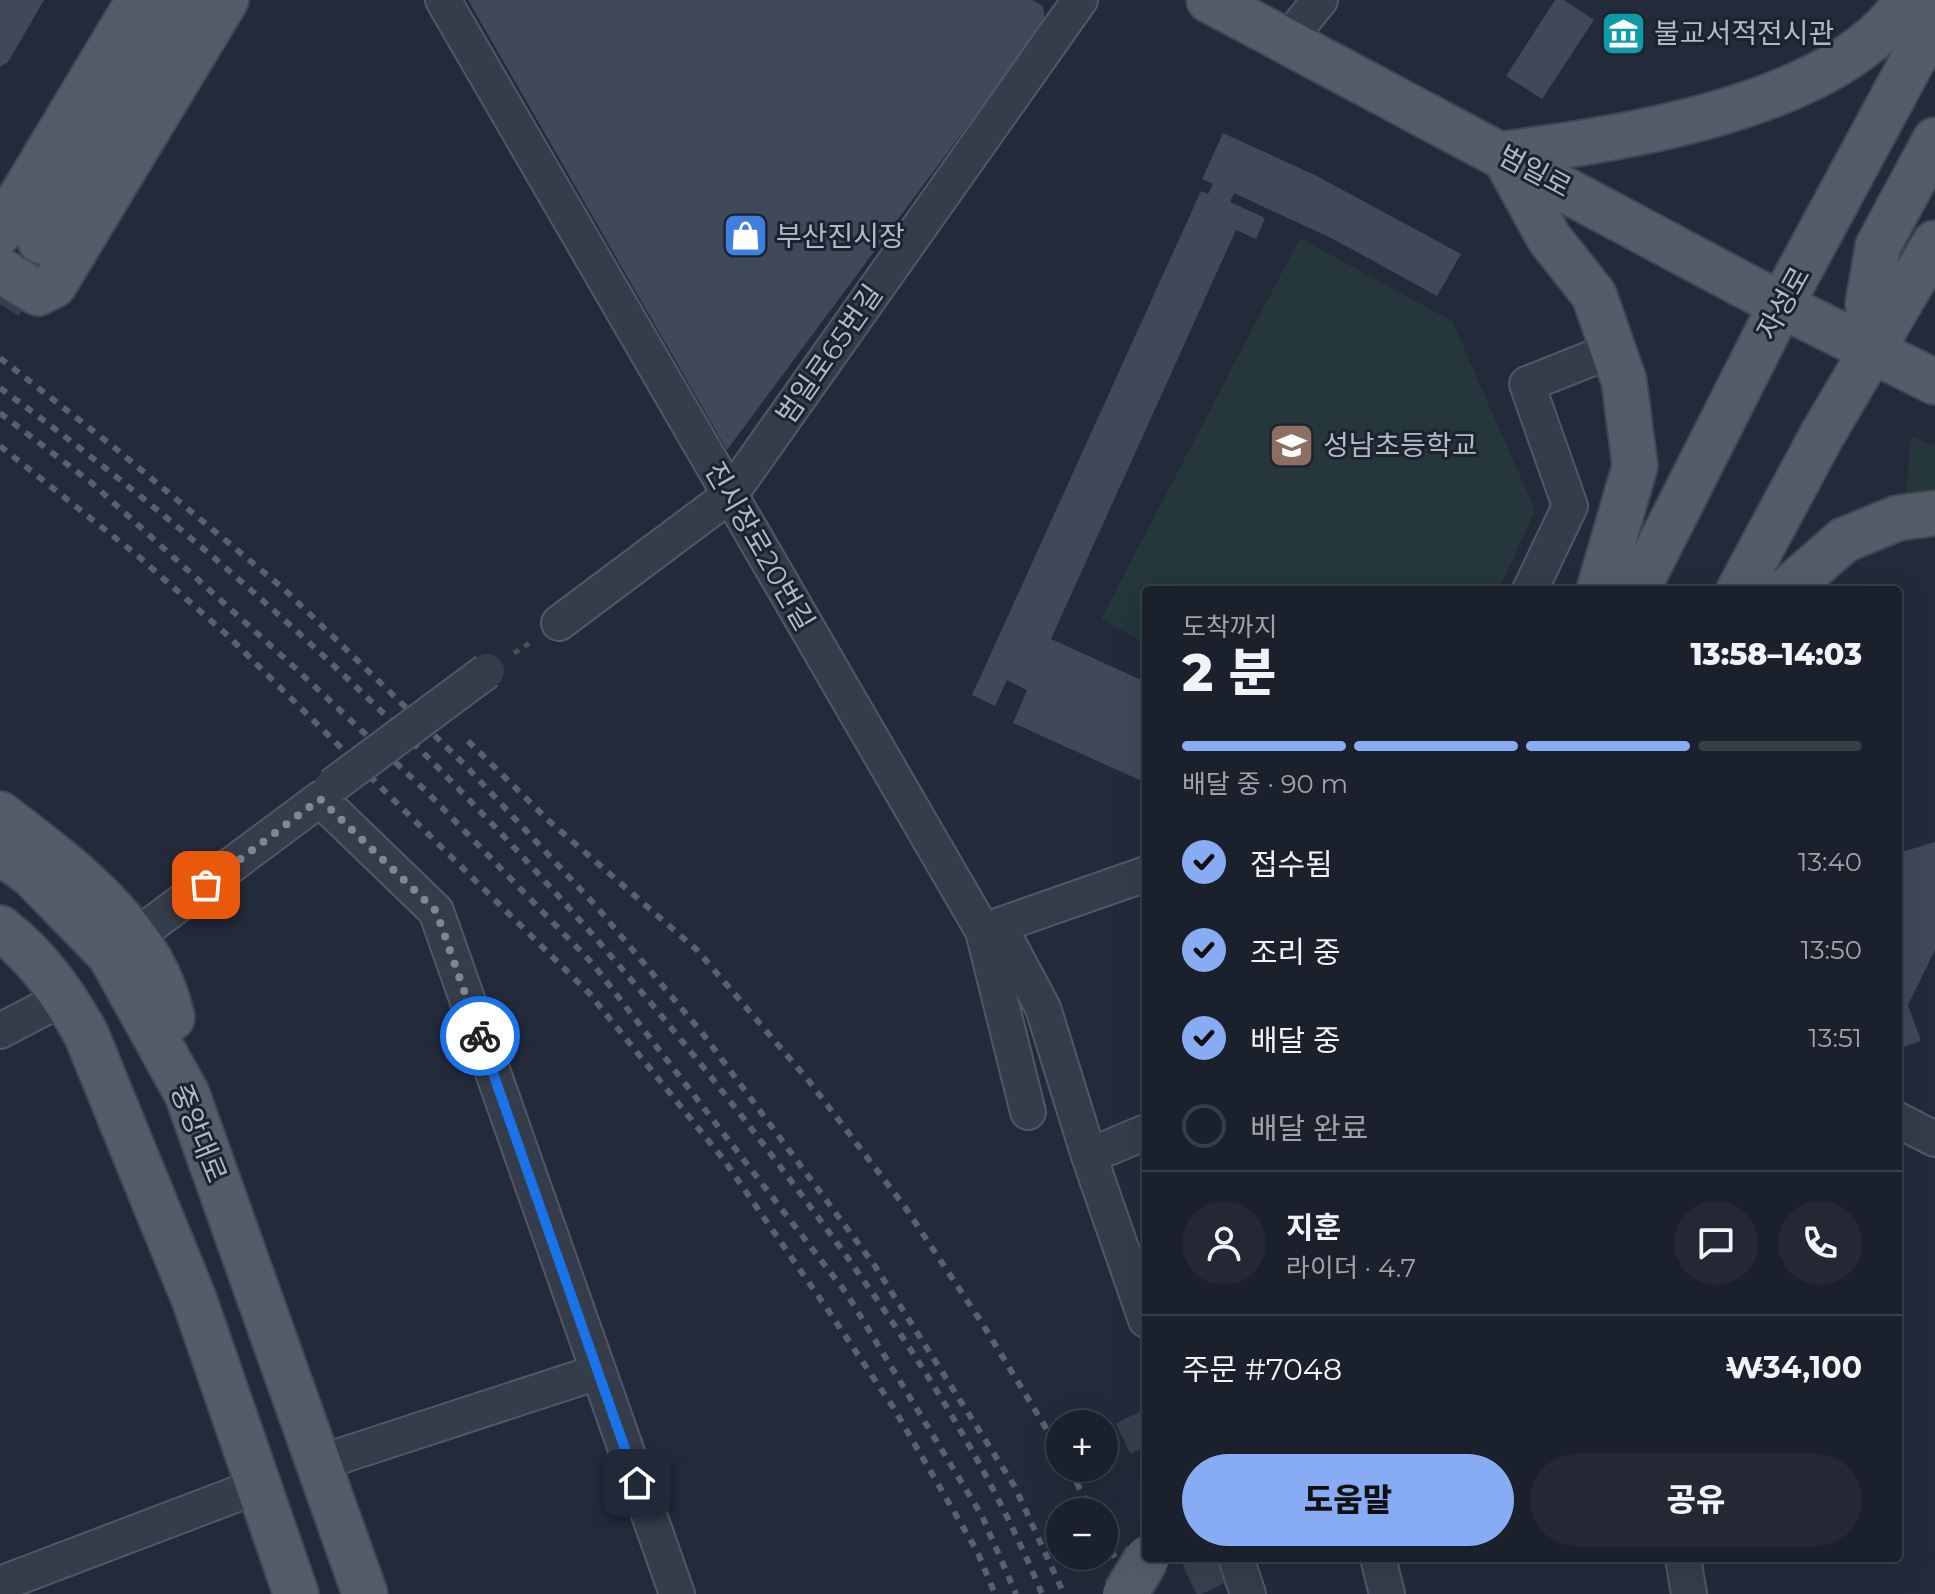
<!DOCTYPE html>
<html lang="ko">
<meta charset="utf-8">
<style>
:root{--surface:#1a202c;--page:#232834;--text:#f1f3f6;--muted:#9fa3a9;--line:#383e48;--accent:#88acf4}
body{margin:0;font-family:Montserrat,"Noto Sans KR",sans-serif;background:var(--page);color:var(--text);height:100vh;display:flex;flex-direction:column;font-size:30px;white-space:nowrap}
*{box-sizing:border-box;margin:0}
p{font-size:26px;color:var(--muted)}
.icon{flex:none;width:44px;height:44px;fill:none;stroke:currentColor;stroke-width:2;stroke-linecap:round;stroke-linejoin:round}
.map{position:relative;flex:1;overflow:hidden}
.details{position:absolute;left:1142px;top:586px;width:760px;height:976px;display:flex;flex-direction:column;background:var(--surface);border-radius:8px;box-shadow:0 8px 32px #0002,0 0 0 2px var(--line)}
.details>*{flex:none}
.buttons{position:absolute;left:1046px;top:1410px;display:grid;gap:16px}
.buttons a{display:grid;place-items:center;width:72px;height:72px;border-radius:50%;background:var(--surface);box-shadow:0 8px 32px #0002,0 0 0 2px var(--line);font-size:40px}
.pin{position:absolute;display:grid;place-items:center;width:68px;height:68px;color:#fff;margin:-34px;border-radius:16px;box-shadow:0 4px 12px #0006}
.courier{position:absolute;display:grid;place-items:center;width:80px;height:80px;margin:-40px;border:6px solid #1a73e8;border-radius:50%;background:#fff;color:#222;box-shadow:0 2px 10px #0007}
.overview em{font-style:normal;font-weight:800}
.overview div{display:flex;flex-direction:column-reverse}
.overview{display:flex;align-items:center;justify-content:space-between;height:136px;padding:0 40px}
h1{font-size:52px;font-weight:800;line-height:60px}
.bar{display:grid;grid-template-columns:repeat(4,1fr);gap:12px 8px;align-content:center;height:96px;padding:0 40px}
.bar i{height:10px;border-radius:6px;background:var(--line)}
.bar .current{background:var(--accent)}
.bar p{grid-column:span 4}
.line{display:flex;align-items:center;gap:20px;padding:0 40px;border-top:2px solid var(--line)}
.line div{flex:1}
.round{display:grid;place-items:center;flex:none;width:84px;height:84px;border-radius:42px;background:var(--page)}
ol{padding:0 40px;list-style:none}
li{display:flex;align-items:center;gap:24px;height:88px}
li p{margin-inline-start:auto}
li .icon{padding:8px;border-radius:50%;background:var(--accent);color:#111;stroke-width:4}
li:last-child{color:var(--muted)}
li i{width:44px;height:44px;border:4px solid var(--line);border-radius:50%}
.primary-button{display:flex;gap:16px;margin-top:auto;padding:16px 40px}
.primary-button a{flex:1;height:92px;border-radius:48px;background:var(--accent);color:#111;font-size:32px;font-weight:800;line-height:92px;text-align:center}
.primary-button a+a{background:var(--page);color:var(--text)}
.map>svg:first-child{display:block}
.green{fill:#25373b}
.building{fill:#3f4959}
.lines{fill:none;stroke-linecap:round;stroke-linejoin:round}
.minor-tunnel{stroke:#38404f;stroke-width:34;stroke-dasharray:34 17;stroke-linecap:butt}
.major-tunnel{stroke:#38404f;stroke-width:44;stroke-dasharray:44 22;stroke-linecap:butt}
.minor-casing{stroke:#515865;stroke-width:38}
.major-casing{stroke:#3f4753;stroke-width:48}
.path{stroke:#425458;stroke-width:5;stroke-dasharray:6 6;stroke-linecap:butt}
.minor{stroke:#363d4a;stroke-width:34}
.major{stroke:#545c6a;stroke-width:44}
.rail{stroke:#586171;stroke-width:6;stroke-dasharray:8 8;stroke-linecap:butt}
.minor-bridge-casing{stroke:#515865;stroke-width:38;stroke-linecap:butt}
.major-bridge-casing{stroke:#3f4753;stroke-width:48;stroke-linecap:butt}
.minor-bridge{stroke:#363d4a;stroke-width:34}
.major-bridge{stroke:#545c6a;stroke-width:44}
.done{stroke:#7f8795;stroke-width:8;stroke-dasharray:0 14.4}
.route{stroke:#1a73e8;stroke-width:10}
.labels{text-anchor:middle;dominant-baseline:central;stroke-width:6;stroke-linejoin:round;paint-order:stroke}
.poi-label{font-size:28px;fill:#b1b8c6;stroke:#1c232f;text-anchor:start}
.street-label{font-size:28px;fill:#b1b8c6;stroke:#1c232f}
</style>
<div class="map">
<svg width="1935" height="1594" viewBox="0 0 1935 1594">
<rect width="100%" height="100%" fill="#232b3a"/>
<path class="green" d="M 1300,238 L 1452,321 L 1535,510 L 1499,590 L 1146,590 L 1146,643 L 1101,619 Z
M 1911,436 L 1935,446 L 1935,493 L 1906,498 Z"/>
<path class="building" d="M 0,0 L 44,0 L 8,62 L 0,67 Z
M 468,0 L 1032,0 L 1043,6 L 1045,21 L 727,450 Z
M 1555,0 L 1564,0 L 1594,20 L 1542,99 L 1506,76 Z
M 1223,133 L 1317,176 L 1461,254 L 1437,296 L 1333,239 L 1234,193 L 1230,202 L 1265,218 L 1256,239 L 1236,230 L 1051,639 L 1146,682 L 1146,783 L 1013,723 L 1027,690 L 1007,680 L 995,706 L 972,695 L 1201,191 L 1208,194 L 1213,184 L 1202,179 Z
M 1935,842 L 1935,950 L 1908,1005 L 1921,1041 L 1898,1049 L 1898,853 Z"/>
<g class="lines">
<path class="minor-tunnel" d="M 1131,1416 L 1146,1447
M 1198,1558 L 1213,1589"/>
<path class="major-tunnel" d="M 0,304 L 36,247"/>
<defs>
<path id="minor" d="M 443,0 L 983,931 L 1028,1112
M 1286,42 L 1320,0
M 1530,590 L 1570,506 L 1527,384 L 1615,349
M 559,623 L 730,495 L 1080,0
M 999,926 L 1043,1008 L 1089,1156 L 1146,1320
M 983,931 L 1146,874
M 116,951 L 320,799 L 436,911 L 677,1594
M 0,1031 L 65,997
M 1898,1120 L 1935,1139
M 1089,1156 L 1146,1132
M 319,1463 L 598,1372
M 1236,1558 L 1248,1594
M 1378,1558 L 1387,1594
M 1683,1558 L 1689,1594
M 0,1584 L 258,1486"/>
<path id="major" d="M 1209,0 L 1781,305 L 1935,382
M 1503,154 L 1549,238 L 1594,295 L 1624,381 L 1635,466 L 1599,590
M 1503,154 C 1621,139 1839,107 1907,0
M 0,232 L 139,0
M 40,241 L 184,0
M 0,270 L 38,293 L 54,285 L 226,0
M 1872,351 L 1868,304 L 1878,246 L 1935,140
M 1637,590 L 1781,305 L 1935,19
M 1739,590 L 1821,437 L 1935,243
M 1787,590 L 1844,540 L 1898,518 L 1935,513
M 0,814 C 68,866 154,928 172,1018
M 0,852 L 32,875 L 110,955 L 187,1094 L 365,1594
M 0,928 C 38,957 63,993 86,1034 L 194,1299 L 296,1594"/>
</defs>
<use href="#minor" class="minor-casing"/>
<use href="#major" class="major-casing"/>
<path class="path" d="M 514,653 L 533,641"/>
<use href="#minor" class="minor"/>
<use href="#major" class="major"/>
<path class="rail" d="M 0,358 L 115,448 L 285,590 L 465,765 L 596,906 L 703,1034 L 875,1266 L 1015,1487 L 1064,1594
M 0,388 C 296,604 556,869 776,1161 C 879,1297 977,1436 1042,1594
M 0,413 L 93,484 L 292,665 L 428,793 L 593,964 L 847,1294 L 982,1516 L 1016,1594
M 0,446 L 138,556 L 226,634 L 589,993 L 724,1160 L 832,1316 L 893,1407 L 977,1551 L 995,1594
M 468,741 L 549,821 L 697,950 L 809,1081 L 905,1207 L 982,1323 L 1060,1451
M 1069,1468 L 1092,1512
M 1104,1536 L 1133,1594"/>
<defs>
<path id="minor-bridge" d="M 332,786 L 487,671"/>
<path id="major-bridge" d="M 1125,1594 L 1147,1558"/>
</defs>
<use href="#minor-bridge" class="minor-bridge-casing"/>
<use href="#major-bridge" class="major-bridge-casing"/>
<use href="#minor-bridge" class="minor-bridge"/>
<use href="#major-bridge" class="major-bridge"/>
</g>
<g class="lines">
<path class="done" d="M 206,885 L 320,799 L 436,911 L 480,1036"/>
<path class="route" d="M 480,1036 L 637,1483"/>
</g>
<defs>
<symbol id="museum-square" viewBox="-11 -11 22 22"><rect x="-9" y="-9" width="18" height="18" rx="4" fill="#0f9aa8" stroke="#1c232f"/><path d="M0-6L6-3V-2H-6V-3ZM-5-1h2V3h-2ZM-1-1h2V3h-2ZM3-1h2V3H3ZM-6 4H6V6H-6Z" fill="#fff"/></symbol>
<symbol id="shop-square" viewBox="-11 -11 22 22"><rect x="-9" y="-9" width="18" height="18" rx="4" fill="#3f7fe0" stroke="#1c232f"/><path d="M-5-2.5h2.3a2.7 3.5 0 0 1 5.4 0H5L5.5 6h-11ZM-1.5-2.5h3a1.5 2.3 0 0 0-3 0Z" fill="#fff"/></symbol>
<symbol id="school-square" viewBox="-11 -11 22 22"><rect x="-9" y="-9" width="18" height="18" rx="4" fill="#8d6e63" stroke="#1c232f"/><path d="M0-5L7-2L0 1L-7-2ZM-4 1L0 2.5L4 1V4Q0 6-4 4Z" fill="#fff"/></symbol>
</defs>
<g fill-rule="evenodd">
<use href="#museum-square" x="1598" y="8" width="51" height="51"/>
<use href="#shop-square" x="720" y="210" width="51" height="51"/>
<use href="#school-square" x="1266" y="420" width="51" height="51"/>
</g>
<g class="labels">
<g class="poi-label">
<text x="1654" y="33">불교서적전시관</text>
<text x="776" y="236">부산진시장</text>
<text x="1323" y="445">성남초등학교</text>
</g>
<g class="street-label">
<text transform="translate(1535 171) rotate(28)">범일로</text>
<text transform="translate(1783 303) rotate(-61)">자성로</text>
<text transform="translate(829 354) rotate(-55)">범일로65번길</text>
<text transform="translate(760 546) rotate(60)">진시장로20번길</text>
<text transform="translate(199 1133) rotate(68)">중앙대로</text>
</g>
</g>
</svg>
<div class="buttons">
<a>+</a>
<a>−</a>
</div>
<div class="pin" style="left:206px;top:885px;background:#ea580c"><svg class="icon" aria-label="bag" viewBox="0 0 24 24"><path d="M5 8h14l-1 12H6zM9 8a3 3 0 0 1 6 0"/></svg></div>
<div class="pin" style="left:637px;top:1483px;background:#1f2937"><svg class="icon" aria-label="home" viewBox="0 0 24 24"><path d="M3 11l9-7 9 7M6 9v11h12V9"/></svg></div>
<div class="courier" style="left:480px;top:1036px"><svg class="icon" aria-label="bike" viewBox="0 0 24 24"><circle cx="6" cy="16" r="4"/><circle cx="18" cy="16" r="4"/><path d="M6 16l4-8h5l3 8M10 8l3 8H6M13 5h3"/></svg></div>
<section class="details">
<div class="overview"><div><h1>2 분</h1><p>도착까지</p></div><em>13:58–14:03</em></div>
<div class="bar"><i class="current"></i><i class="current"></i><i class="current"></i><i></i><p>배달 중 · 90 m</p></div>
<ol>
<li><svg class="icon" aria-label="check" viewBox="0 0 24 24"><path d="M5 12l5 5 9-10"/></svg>접수됨<p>13:40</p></li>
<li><svg class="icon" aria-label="check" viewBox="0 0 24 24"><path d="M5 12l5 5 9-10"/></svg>조리 중<p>13:50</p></li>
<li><svg class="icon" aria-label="check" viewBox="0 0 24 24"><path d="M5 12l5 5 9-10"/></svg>배달 중<p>13:51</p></li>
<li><i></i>배달 완료</li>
</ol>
<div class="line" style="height:144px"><a class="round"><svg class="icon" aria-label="person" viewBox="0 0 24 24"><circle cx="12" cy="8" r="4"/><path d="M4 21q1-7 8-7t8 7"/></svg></a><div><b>지훈</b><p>라이더 · 4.7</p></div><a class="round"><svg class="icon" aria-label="chat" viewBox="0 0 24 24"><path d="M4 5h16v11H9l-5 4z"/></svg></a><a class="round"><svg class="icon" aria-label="phone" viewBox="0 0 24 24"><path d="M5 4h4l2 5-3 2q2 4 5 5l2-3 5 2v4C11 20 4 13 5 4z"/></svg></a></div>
<div class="line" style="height:104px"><div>주문 #7048</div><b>₩34,100</b></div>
<div class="primary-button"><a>도움말</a><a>공유</a></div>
</section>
</div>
